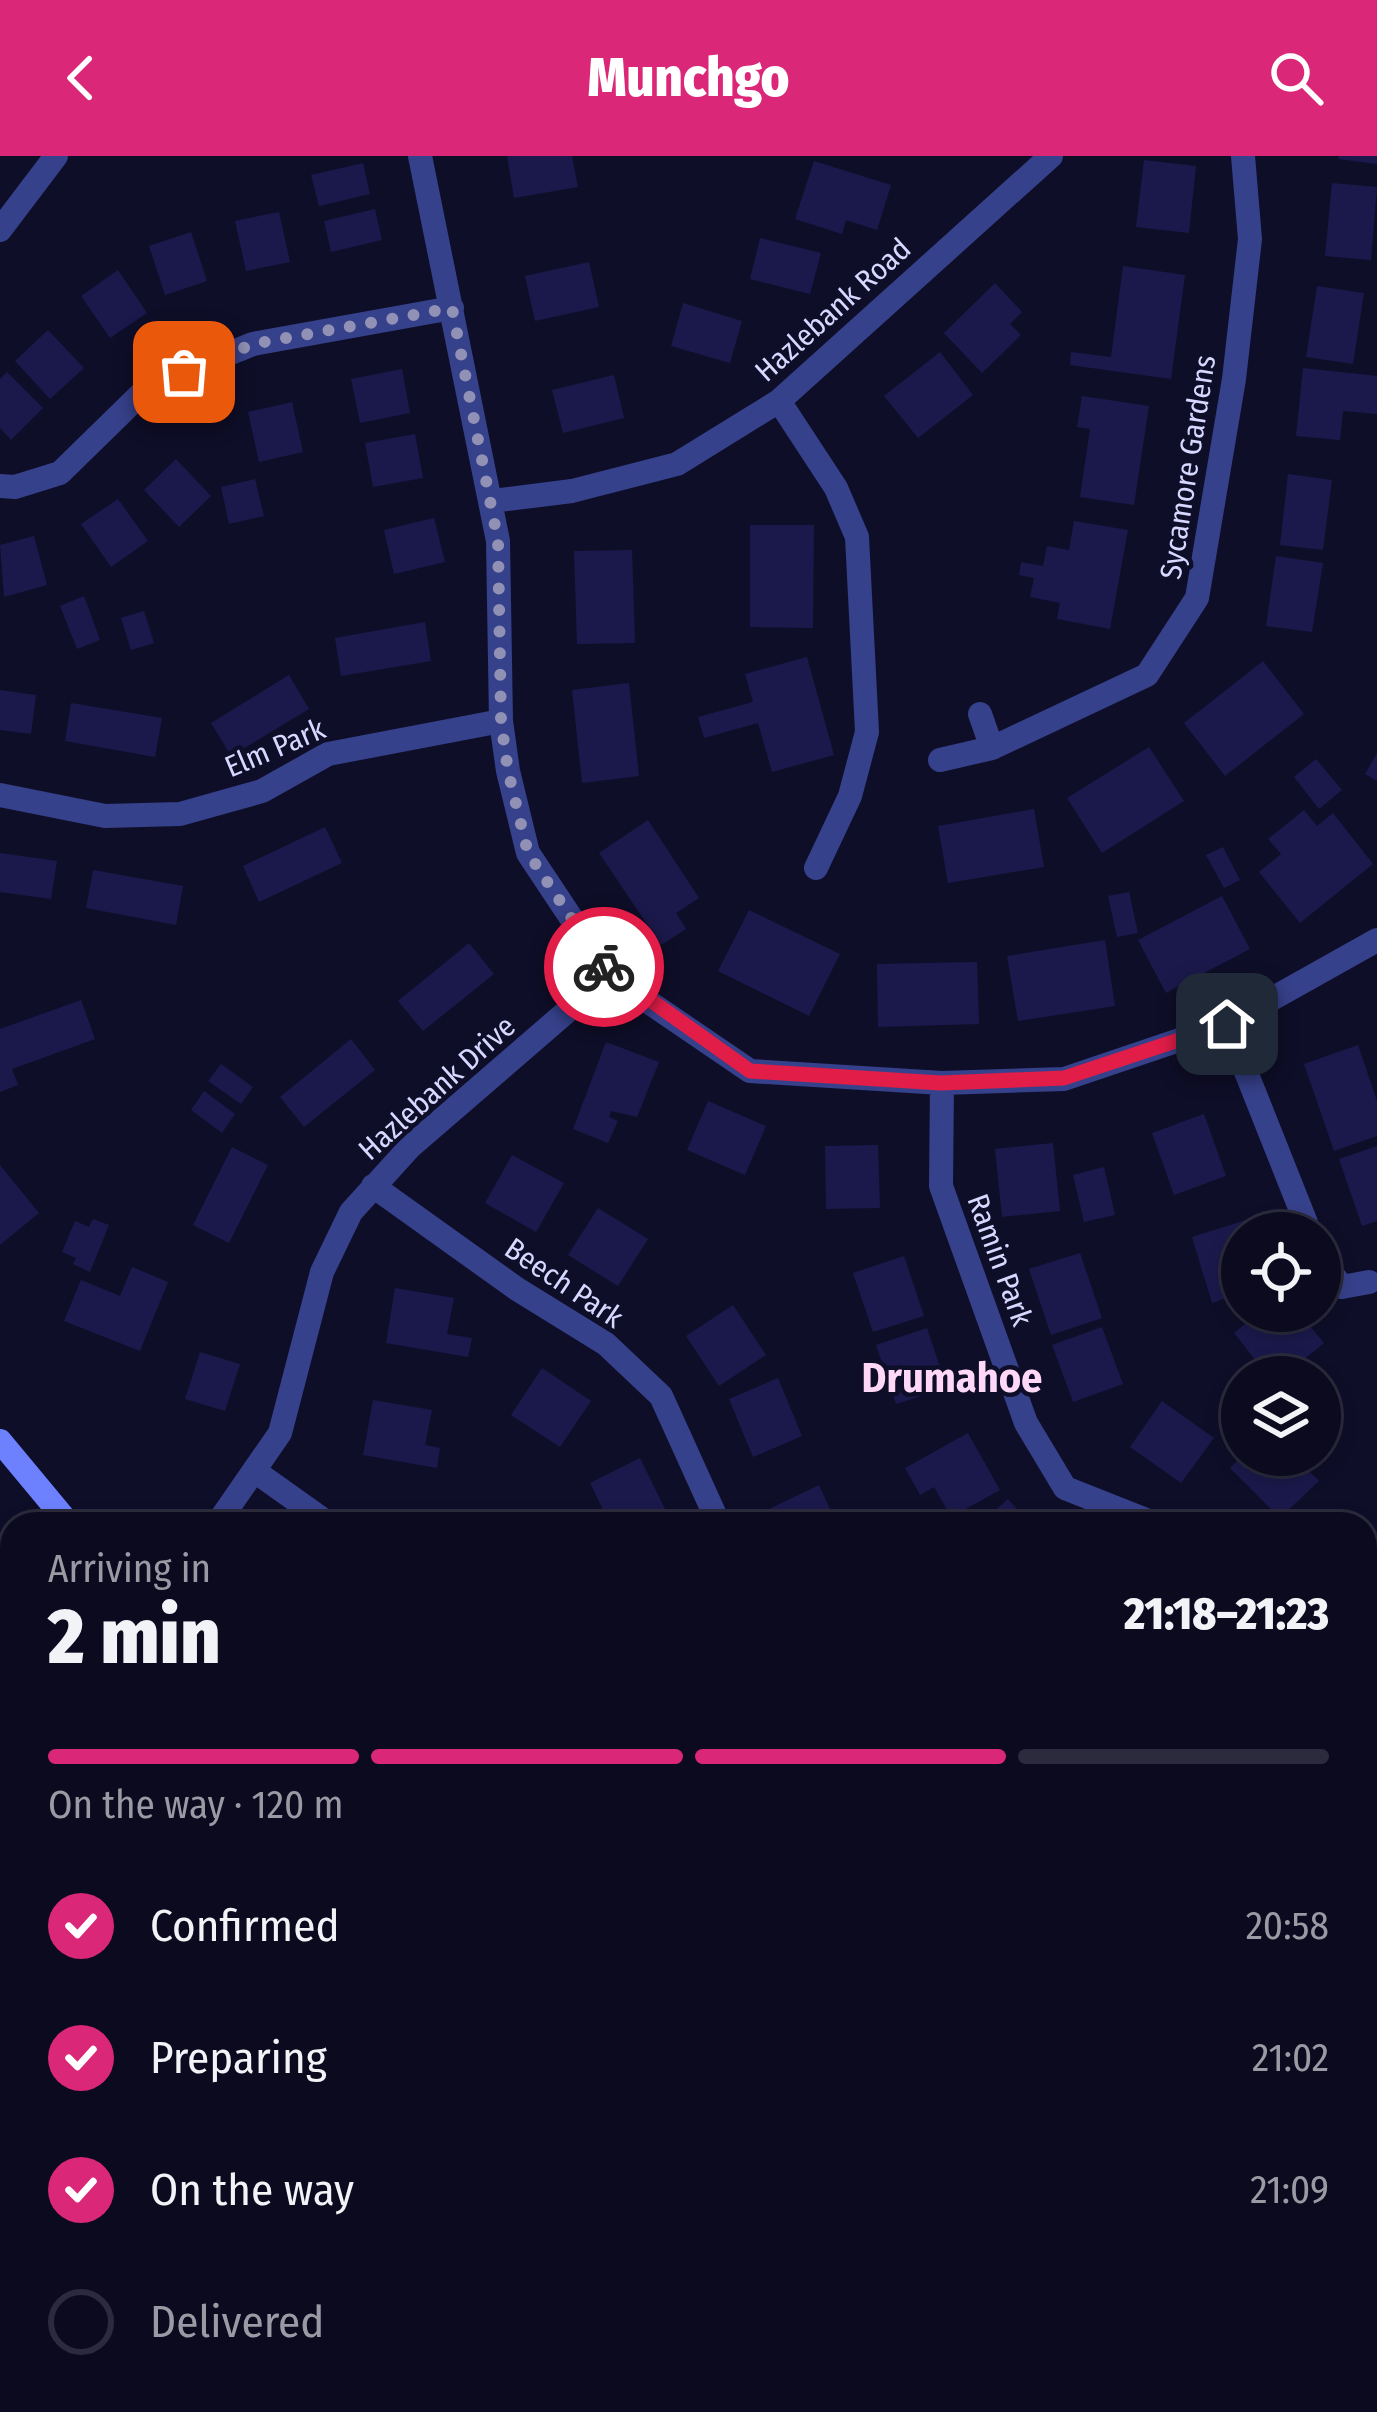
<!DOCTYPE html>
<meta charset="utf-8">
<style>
:root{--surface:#0b0a1f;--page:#19182c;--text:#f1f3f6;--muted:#9a9aa4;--line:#2b2b3d;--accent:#db2777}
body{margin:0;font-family:"Fira Sans Condensed",sans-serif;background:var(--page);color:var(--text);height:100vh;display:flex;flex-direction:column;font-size:45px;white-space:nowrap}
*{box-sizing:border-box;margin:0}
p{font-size:39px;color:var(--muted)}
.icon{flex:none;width:66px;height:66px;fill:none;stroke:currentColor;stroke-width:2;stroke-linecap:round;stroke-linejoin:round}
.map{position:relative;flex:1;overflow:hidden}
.drawer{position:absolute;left:0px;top:1356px;width:1377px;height:900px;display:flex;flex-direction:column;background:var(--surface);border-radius:36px 36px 0 0;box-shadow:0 6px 18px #0003,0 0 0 3px var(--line)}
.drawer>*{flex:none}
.controls{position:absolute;left:1221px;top:1056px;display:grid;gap:24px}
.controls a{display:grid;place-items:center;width:120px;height:120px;border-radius:50%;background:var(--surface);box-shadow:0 6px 18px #0003,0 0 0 3px var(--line);font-size:60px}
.pin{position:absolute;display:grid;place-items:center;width:102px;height:102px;color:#fff;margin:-51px;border-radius:24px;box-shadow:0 6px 18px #0006}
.courier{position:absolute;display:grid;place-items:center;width:120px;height:120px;margin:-60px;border:9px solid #e11d48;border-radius:50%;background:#fff;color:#222;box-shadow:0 3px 15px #0007}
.overview em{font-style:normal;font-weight:800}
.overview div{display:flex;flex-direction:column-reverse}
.overview{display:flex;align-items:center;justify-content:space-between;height:204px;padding:0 48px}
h1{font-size:78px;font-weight:800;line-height:90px}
.bar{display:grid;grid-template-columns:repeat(4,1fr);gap:18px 12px;align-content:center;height:144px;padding:0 48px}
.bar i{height:15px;border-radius:9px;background:var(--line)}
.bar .selected{background:var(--accent)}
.bar p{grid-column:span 4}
ol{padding:0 48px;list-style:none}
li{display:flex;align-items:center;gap:36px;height:132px}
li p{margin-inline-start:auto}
li .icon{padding:12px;border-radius:50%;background:var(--accent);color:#fff;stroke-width:4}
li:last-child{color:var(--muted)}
li i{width:66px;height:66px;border:6px solid var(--line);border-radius:50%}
header{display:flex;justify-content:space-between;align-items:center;height:156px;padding:0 48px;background:var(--accent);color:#fff;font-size:54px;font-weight:800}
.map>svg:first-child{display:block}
.building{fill:#1b194b}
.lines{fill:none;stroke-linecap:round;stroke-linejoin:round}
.lane{stroke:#36418b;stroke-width:18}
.street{stroke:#36418b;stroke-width:24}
.secondary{stroke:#6d81ff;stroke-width:24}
.done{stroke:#9091b4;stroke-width:12;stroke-dasharray:0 21.6}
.route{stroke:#e11d48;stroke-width:15}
.labels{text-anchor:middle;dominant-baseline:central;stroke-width:9;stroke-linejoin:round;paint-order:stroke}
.street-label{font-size:30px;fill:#d6d8ff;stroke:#0f0e29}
.district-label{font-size:42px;font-weight:bold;fill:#ffd8f7;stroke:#0f0e29}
</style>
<header><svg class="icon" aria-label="back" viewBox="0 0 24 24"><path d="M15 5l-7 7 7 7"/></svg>Munchgo<svg class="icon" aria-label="search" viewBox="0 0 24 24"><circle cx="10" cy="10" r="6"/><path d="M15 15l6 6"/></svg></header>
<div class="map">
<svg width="1377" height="2256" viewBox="0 0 1377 2256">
<rect width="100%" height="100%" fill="#0f0e29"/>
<path class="building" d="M 507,0 L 572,0 L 578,31 L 514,42 Z
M 1339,0 L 1377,0 L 1377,8 L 1338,3 Z
M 1144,4 L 1196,10 L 1189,77 L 1136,71 Z
M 814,5 L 891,29 L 877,74 L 846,64 L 842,78 L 795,63 Z
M 363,7 L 370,38 L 319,50 L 311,19 Z
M 1332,27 L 1377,31 L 1371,104 L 1325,100 Z
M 375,53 L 382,84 L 331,96 L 324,65 Z
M 279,56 L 290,106 L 246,115 L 235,65 Z
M 191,76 L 207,125 L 165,139 L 149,90 Z
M 760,82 L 821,97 L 810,138 L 750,123 Z
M 589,106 L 599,151 L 535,165 L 525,120 Z
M 1123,110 L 1185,119 L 1171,223 L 1070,209 L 1071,196 L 1111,201 Z
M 118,114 L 147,157 L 110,182 L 81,140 Z
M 995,127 L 1022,156 L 1010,168 L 1021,179 L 982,217 L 944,177 Z
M 1317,130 L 1364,137 L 1353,208 L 1306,201 Z
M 683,147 L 742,165 L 730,207 L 671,190 Z
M 48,174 L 84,212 L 50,243 L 15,205 Z
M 940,196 L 973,239 L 918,282 L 884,240 Z
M 1303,212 L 1377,220 L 1377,258 L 1343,255 L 1340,284 L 1296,280 Z
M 402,213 L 410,257 L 360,267 L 351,223 Z
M 7,216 L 43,252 L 11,284 L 0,272 L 0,223 Z
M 614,219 L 624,262 L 563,277 L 552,234 Z
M 1082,240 L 1149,250 L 1134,349 L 1080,341 L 1090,273 L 1077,271 Z
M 292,246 L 303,296 L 259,306 L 248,256 Z
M 415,278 L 423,322 L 373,331 L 365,287 Z
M 176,303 L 211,340 L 179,371 L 144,334 Z
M 1288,318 L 1332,324 L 1323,394 L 1280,389 Z
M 255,323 L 264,360 L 229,368 L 221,331 Z
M 118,343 L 148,385 L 111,411 L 81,368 Z
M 434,362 L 445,406 L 394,418 L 384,374 Z
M 1074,365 L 1128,374 L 1110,473 L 1057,463 L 1060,447 L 1030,441 L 1034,422 L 1019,419 L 1021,406 L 1043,410 L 1047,390 L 1069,394 Z
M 750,369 L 814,369 L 813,472 L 750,471 Z
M 34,380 L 47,429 L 4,441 L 0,389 Z
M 632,394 L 635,487 L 577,488 L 574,395 Z
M 1276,400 L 1323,407 L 1312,476 L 1266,470 Z
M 84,440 L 100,484 L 77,493 L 60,450 Z
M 144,455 L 154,487 L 131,494 L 121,462 Z
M 425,466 L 431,505 L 341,520 L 335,482 Z
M 807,501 L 834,599 L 772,616 L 758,567 L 704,582 L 698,561 L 753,546 L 745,518 Z
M 1263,505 L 1304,558 L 1225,620 L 1184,567 Z
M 289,519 L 309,553 L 231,600 L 211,567 Z
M 629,527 L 639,620 L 582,627 L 572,534 Z
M 0,534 L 36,539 L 31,578 L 0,574 Z
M 71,547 L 162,562 L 155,601 L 65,585 Z
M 1149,591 L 1184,645 L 1102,697 L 1067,642 Z
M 1377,597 L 1377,625 L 1365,618 Z
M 1316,603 L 1342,634 L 1319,653 L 1294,621 Z
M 1034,653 L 1044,711 L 948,727 L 938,670 Z
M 1304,654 L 1317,670 L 1333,657 L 1373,708 L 1300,767 L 1259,716 L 1281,698 L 1268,683 Z
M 648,664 L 699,742 L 676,757 L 686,773 L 661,789 L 599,697 Z
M 325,671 L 342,707 L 259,746 L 243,710 Z
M 1223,691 L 1240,724 L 1224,732 L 1206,699 Z
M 0,697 L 57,705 L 51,743 L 0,736 Z
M 93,714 L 183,730 L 176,769 L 86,752 Z
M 1129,736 L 1138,777 L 1117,781 L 1108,740 Z
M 1222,740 L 1250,793 L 1166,837 L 1138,784 Z
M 749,754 L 840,798 L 809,860 L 718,815 Z
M 1105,784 L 1115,850 L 1018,865 L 1007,800 Z
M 469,787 L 494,818 L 423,875 L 398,845 Z
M 977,806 L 979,868 L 878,871 L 877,808 Z
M 81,844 L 95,883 L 12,913 L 18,929 L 0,936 L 0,873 Z
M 351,883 L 375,914 L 304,971 L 280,941 Z
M 606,886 L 659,906 L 637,961 L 611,955 L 609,961 L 618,965 L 608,987 L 573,973 Z
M 1358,889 L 1377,945 L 1377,980 L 1334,995 L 1304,908 Z
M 221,908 L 253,931 L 241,948 L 208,925 Z
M 204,935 L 235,958 L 222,977 L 191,954 Z
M 708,945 L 766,970 L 745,1019 L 687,994 Z
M 1204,958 L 1226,1020 L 1174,1039 L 1152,977 Z
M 1053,987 L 1060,1055 L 1002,1061 L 995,993 Z
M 878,989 L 880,1052 L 826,1053 L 825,990 Z
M 1377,990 L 1377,1065 L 1362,1070 L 1339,1003 Z
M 232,991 L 268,1009 L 229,1087 L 193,1069 Z
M 512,999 L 564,1027 L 536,1076 L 485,1047 Z
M 0,1009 L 39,1057 L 0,1089 Z
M 1104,1011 L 1115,1059 L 1084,1066 L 1073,1019 Z
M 598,1052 L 648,1083 L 618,1130 L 568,1099 Z
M 93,1063 L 109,1069 L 90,1116 L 73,1108 L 76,1102 L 62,1096 L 75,1065 L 89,1071 Z
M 1249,1063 L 1253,1077 L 1242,1077 L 1242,1137 L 1212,1147 L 1192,1081 Z
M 1080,1097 L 1102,1162 L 1051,1179 L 1029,1113 Z
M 904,1100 L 924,1160 L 873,1176 L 853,1117 Z
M 132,1111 L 168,1126 L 140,1195 L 64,1165 L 81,1124 L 120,1140 Z
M 395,1132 L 454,1142 L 447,1178 L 472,1182 L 468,1201 L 386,1187 Z
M 733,1149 L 766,1199 L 719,1230 L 686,1180 Z
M 1261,1155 L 1298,1155 L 1324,1187 L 1282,1221 L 1269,1221 L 1234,1177 Z
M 1102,1171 L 1123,1228 L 1073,1246 L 1052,1189 Z
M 927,1172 L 947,1232 L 896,1248 L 876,1189 Z
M 200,1196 L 240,1208 L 225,1255 L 185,1243 Z
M 542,1212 L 591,1245 L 560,1291 L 511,1259 Z
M 778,1222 L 802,1280 L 753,1301 L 729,1243 Z
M 373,1244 L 432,1254 L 425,1289 L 440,1292 L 437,1312 L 363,1299 Z
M 1162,1245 L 1214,1282 L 1181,1327 L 1130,1291 Z
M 968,1277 L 1000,1334 L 951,1361 L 934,1331 L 920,1339 L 905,1312 Z
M 1243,1299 L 1293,1299 L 1319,1325 L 1280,1362 L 1230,1312 Z
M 640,1302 L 666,1355 L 640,1368 L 610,1368 L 590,1327 Z
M 819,1329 L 837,1368 L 778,1368 L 771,1352 Z
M 1008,1343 L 1030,1368 L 980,1368 Z
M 1365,1381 L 1377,1385 L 1377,1436 L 1365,1431 Z
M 1365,1447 L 1377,1451 L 1377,1478 L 1370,1499 L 1365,1497 Z
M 12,1988 L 12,2244 L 156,2244 L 147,2256 L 0,2256 L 0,2003 Z
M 1365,2089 L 1377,2093 L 1370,2128 L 1365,2126 Z
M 317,2244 L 370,2244 L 360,2256 L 307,2256 Z
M 868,2244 L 905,2244 L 921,2256 L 859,2256 Z"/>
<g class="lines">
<path class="lane" d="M 0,1478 L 12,1459"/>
<path class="street" d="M 420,0 L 498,385 L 501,565 L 508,615 L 528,697 L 609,819 L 750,915 L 942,927 L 1064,923 L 1227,868 L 1377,784
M 0,74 L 56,0
M 779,245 L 836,332 L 857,381 L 867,576 L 850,640 L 816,712
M 0,330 L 15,331 L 60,317 L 149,230 L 253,188 L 452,152
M 492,345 L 572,335 L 677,308 L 779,245 L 1051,0
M 980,558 L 992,592
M 940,604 L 992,592 L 1147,519 L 1197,442 L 1234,223 L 1250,83 L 1243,0
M 0,639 L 105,660 L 180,658 L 262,635 L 328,598 L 501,565
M 1227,868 L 1310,1077
M 942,927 L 941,1030 L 1026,1267 L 1065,1332 L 1156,1368
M 373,1030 L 517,1133 L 606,1188 L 661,1240 L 719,1368
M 1320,1102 L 1342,1131 L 1369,1126
M 256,1316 L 329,1368
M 217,1368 L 280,1277 L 322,1116 L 351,1056 L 410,991 L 609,819
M 1377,1647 L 1368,1675 L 1377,1727
M 1365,1763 L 1377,1759
M 0,1938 L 12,1922
M 1353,2244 L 1377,2254"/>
<path class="secondary" d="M 0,1285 L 69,1368
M 1025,2244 L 1040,2256"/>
</g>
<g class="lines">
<path class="done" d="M 184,216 L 253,188 L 452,152 L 498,385 L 501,565 L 508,615 L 528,697 L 604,811"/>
<path class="route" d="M 604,811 L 750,915 L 941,927 L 1064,922 L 1227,868"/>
</g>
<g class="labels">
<g class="street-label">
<text transform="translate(833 154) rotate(-42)">Hazlebank Road</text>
<text transform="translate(1188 311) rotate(-81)">Sycamore Gardens</text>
<text transform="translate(275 592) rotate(-23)">Elm Park</text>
<text transform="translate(437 932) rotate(-42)">Hazlebank Drive</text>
<text transform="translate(1000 1104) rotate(70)">Ramin Park</text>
<text transform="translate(564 1127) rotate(34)">Beech Park</text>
</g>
<g class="district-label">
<text x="952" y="1222">Drumahoe</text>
</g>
</g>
</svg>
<div class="controls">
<a><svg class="icon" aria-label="locate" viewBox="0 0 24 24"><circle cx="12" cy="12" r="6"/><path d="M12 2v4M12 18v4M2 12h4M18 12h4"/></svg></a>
<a><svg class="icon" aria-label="layers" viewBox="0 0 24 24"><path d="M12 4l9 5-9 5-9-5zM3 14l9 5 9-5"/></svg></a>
</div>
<div class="pin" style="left:184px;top:216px;background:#ea580c"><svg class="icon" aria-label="bag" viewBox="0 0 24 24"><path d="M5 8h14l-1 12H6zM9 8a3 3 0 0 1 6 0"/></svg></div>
<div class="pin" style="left:1227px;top:868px;background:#1f2937"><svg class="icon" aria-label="home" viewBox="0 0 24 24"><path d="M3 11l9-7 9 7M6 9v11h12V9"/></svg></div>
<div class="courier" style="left:604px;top:811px"><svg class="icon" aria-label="bike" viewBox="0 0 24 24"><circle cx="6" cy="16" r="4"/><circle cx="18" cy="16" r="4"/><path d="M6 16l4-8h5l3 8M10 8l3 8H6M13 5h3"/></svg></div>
<section class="drawer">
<div class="overview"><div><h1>2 min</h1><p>Arriving in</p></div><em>21:18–21:23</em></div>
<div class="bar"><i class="selected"></i><i class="selected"></i><i class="selected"></i><i></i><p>On the way · 120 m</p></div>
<ol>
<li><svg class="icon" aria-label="check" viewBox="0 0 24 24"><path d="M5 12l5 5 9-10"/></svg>Confirmed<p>20:58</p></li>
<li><svg class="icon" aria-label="check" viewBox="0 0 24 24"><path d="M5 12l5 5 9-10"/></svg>Preparing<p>21:02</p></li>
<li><svg class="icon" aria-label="check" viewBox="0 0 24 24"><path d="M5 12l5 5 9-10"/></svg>On the way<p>21:09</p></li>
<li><i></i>Delivered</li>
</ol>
</section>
</div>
